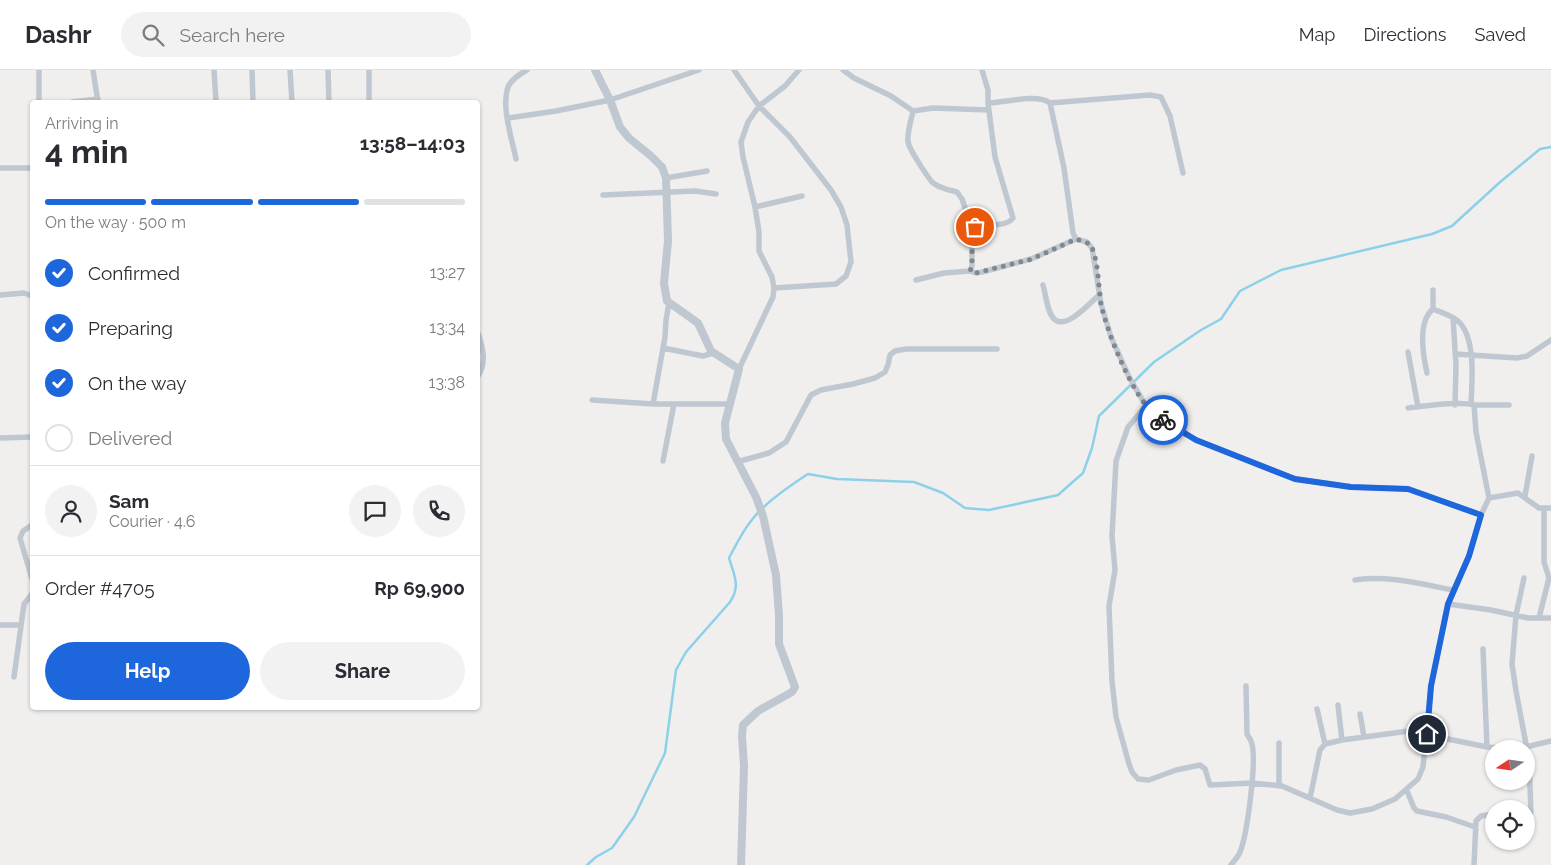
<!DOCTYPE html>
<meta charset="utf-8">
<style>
:root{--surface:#fff;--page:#f2f2f3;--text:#2b2b33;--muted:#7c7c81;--line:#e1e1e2;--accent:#1e66db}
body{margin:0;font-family:Raleway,sans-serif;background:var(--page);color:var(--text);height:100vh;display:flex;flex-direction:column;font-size:19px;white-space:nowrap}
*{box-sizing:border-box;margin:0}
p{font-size:16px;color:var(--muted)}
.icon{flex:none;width:28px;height:28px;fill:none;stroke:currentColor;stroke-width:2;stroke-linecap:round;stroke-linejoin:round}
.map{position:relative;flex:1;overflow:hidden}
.sheet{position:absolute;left:30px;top:30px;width:450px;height:610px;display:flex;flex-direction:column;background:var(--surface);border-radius:5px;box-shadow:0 1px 4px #0004}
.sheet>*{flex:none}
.needle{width:32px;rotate:257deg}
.buttons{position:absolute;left:1485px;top:670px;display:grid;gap:10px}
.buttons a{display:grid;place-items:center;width:50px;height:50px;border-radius:50%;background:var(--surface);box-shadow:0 1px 4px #0004;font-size:25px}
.pin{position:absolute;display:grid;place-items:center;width:42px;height:42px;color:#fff;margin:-21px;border:2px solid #fff;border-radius:50%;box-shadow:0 1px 5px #0007}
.courier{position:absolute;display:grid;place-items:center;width:50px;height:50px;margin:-25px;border:4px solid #1e66db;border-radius:50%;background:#fff;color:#222;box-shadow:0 1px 6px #0007}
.headline em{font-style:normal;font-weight:700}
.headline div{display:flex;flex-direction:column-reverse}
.headline{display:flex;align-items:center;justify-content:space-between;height:85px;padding:0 15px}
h1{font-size:32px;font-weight:700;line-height:38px}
.bar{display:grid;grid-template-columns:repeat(4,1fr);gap:8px 5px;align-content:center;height:60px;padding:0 15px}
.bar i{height:6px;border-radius:4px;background:var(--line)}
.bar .on{background:var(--accent)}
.bar p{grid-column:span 4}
.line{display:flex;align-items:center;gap:12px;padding:0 15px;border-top:1px solid var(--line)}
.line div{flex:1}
.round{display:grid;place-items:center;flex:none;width:52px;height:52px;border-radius:26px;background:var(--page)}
ol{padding:0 15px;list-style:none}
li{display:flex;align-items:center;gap:15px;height:55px}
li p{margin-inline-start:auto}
li .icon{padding:5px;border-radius:50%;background:var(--accent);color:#fff;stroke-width:4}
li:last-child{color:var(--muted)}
li i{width:28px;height:28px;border:2px solid var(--line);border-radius:50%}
.action{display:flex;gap:10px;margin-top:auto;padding:10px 15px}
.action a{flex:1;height:58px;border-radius:30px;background:var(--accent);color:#fff;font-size:20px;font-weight:700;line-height:58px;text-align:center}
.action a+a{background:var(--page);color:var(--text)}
header{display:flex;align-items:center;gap:30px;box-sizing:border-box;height:70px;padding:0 25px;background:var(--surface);border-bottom:1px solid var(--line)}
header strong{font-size:24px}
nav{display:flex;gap:28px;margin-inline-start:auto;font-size:18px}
.search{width:350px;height:45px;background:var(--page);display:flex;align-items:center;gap:12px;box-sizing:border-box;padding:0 18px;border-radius:28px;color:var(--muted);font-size:19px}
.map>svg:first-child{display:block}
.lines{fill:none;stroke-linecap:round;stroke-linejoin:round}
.stream{stroke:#8cd1e9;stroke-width:2.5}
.minor{stroke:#bfc8d0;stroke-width:5.5}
.tertiary{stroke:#bfc8d0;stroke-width:8}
.done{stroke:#82878e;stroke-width:5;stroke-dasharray:0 9}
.route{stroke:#1e66db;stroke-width:6}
</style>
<header>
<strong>Dashr</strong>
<div class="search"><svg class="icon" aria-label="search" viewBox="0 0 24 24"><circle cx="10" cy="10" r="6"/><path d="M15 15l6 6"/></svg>Search here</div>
<nav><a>Map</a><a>Directions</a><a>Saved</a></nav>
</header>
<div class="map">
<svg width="1551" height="795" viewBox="0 0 1551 795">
<rect width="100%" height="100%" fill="#f1eeee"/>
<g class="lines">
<path class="stream" d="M 587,795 L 596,787 L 612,778 L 634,747 L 665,683 L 676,600 L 686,582 L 730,532 C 741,516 734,505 729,488 C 736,475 742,462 751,451 C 763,434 791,415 808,404 L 837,409 L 914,412 L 943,423 L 965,438 L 989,440 L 1058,425 L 1083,403 L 1092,378 L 1099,346 L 1154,292 L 1201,260 L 1221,249 L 1240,221 L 1281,200 L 1432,164 L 1452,156 L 1499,113 L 1540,79 L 1551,77"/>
<path class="minor" d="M 39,0 L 39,32
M 93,0 L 98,32
M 214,0 L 216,32
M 252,0 L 253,32
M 290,0 L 292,32
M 328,0 L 329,32
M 369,0 L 369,32
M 734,0 L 759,36 L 790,67 L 831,120 L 841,137 L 847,155 L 851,192 L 846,206 L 836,214 L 774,218
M 843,0 L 854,8 L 891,26 L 913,41
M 982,0 L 988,20 L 988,33 C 1004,33 1037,23 1050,33 L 1064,98 L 1073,163 L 1076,169 L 1087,172 L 1092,178 L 1101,234 L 1111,267 L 1129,307 L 1146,336 L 1170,355 L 1196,370 L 1295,409 L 1351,417 L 1409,419 L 1481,445
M 72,32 L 98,29
M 1050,33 L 1150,25 L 1161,27 L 1170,46 L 1183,103
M 508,48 L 556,41 L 610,30 L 699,0
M 516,89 C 512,69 500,34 509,15 C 513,8 520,4 527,0
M 0,98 L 32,98
M 666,108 L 707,101
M 603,125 L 695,121 L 716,124
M 755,137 L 802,126
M 972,158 L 962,129 L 957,122 C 949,120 938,118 932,112 C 927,106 909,79 908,72 C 907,62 911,51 913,41 L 933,38 L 989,40
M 970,201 L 976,203 L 982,202 L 1031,189 L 1076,169
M 916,210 L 944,203 L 970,201 L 972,196 L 972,158 C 984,153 1006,158 1013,148 L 995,87 L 988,33
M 1043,215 C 1046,225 1047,242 1054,249 C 1066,261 1092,231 1100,224
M 1433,220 L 1433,239 C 1442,243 1454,246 1460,253 C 1476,271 1472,312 1471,334
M 0,225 L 24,223 L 32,226
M 1453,248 L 1456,295 L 1455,335
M 663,278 L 703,286 L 713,283
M 1408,282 L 1418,337
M 1455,284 L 1517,288 L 1527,286 L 1551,270
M 739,299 L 773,227 L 774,218 L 772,207 L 759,181 L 759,162 L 755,137 L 743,87 L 741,72 L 748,52 L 759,36 L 785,16 L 799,0
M 1427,303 C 1423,285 1417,252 1433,239
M 478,306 C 487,292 483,278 478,263
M 592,330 L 653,334 L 731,334
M 653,334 L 665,267 L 666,250 L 669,233
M 1474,335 L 1509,335
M 1146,336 L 1128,357 L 1116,391 L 1112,466 L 1115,500 L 1109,536 L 1112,611 L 1116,647 L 1129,694 L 1132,702 L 1138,709 L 1149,710 L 1176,700 L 1200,695 L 1205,699 L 1210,715 L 1252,713 L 1282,716 L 1337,740 L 1350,743 L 1372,739 L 1395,729 L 1418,709 L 1423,697 L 1431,616 L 1448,534 L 1469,486 L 1481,445 L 1489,428 L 1476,362 L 1474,335 C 1459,331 1423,336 1408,338
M 0,368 L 32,367
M 663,391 L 674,334
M 737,392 L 769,383 L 786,372 L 811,325 L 821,320 L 853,314 L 875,308 L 885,302 L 888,295 L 890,285 L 895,281 L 906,279 L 997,279
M 1525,426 L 1532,386
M 1489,428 L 1518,423 L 1539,438 L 1551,438
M 32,455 L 23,461 L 20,468 L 32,509
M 1524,508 L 1516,545 L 1512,594 L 1516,621 L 1529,690 L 1531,742 L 1530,744 L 1526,744
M 1355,510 C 1388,505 1421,514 1453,520
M 1448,534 L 1491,540 L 1528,548 L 1551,548
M 1539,548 L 1549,508 L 1544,492 L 1544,439
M 0,555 L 20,555
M 1483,579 L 1487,677
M 14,607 L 24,534 L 32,524
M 1338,635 L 1342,670
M 1317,639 L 1325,674
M 1360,644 L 1364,667
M 1279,716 L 1279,673
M 1407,721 L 1414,738 L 1417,741 L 1446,747 L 1475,757
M 1310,728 L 1320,680 L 1325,674 L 1342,670 L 1409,661 L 1487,677 L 1500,678 L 1526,677 L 1551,671
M 1231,795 C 1234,791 1238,787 1240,782 C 1247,765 1258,686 1251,671 C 1250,668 1248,667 1247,664 L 1246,616
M 1474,795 L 1476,751 L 1481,746 L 1494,744"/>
<path class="tertiary" d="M 595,0 L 610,30 L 620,57 L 629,68 L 651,86 L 662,97 L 666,108 L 668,171 L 664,213 L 667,231 L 698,253 L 711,281 L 739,299 L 725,353 L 726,369 L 756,427 L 763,446 L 776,505 L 779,545 L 779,574 L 795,617 L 792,622 L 758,641 L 743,655 L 742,666 L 744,696 L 741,795"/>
</g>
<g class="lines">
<path class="done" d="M 975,157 L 972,158 L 972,196 L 970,201 L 976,203 L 1032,189 L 1076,169 L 1090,174 C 1099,189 1098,217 1101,234 C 1107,262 1128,313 1146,335 C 1150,341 1157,346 1163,350"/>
<path class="route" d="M 1163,350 L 1196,370 L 1295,409 L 1351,417 L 1408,419 L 1481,445 L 1469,486 L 1448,534 L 1431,616 L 1427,664"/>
</g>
</svg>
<div class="buttons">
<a><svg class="needle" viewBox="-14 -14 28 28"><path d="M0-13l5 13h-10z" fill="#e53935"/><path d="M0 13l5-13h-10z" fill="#7c7c81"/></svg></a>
<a><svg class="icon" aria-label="locate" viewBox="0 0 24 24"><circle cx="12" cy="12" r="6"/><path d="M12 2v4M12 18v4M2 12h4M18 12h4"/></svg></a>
</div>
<div class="pin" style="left:975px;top:157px;background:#ea580c"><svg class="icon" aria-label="bag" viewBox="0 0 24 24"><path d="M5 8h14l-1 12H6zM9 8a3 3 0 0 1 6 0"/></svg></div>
<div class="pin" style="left:1427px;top:664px;background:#1f2937"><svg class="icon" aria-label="home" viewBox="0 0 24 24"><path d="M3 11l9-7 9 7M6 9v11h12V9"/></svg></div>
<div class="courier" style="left:1163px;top:350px"><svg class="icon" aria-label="bike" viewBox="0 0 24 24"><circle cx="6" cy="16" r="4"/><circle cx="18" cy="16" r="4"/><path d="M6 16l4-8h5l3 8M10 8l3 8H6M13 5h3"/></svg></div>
<section class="sheet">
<div class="headline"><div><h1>4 min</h1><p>Arriving in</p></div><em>13:58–14:03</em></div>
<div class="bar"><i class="on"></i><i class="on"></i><i class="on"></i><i></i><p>On the way · 500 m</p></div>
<ol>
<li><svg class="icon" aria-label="check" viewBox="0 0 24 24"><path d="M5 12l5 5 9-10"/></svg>Confirmed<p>13:27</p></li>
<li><svg class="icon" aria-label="check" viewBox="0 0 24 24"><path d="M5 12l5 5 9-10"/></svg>Preparing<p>13:34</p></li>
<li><svg class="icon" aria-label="check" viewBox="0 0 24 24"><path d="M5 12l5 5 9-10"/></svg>On the way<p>13:38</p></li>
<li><i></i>Delivered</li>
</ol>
<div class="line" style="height:90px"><a class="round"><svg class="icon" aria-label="person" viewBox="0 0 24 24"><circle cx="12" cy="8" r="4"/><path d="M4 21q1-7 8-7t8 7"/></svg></a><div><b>Sam</b><p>Courier · 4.6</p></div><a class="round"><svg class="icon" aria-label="chat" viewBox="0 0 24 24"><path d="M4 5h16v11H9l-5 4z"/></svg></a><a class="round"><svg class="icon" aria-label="phone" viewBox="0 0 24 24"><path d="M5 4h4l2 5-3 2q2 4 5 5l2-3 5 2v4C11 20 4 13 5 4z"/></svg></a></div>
<div class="line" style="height:65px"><div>Order #4705</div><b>Rp 69,900</b></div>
<div class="action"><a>Help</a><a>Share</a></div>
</section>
</div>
